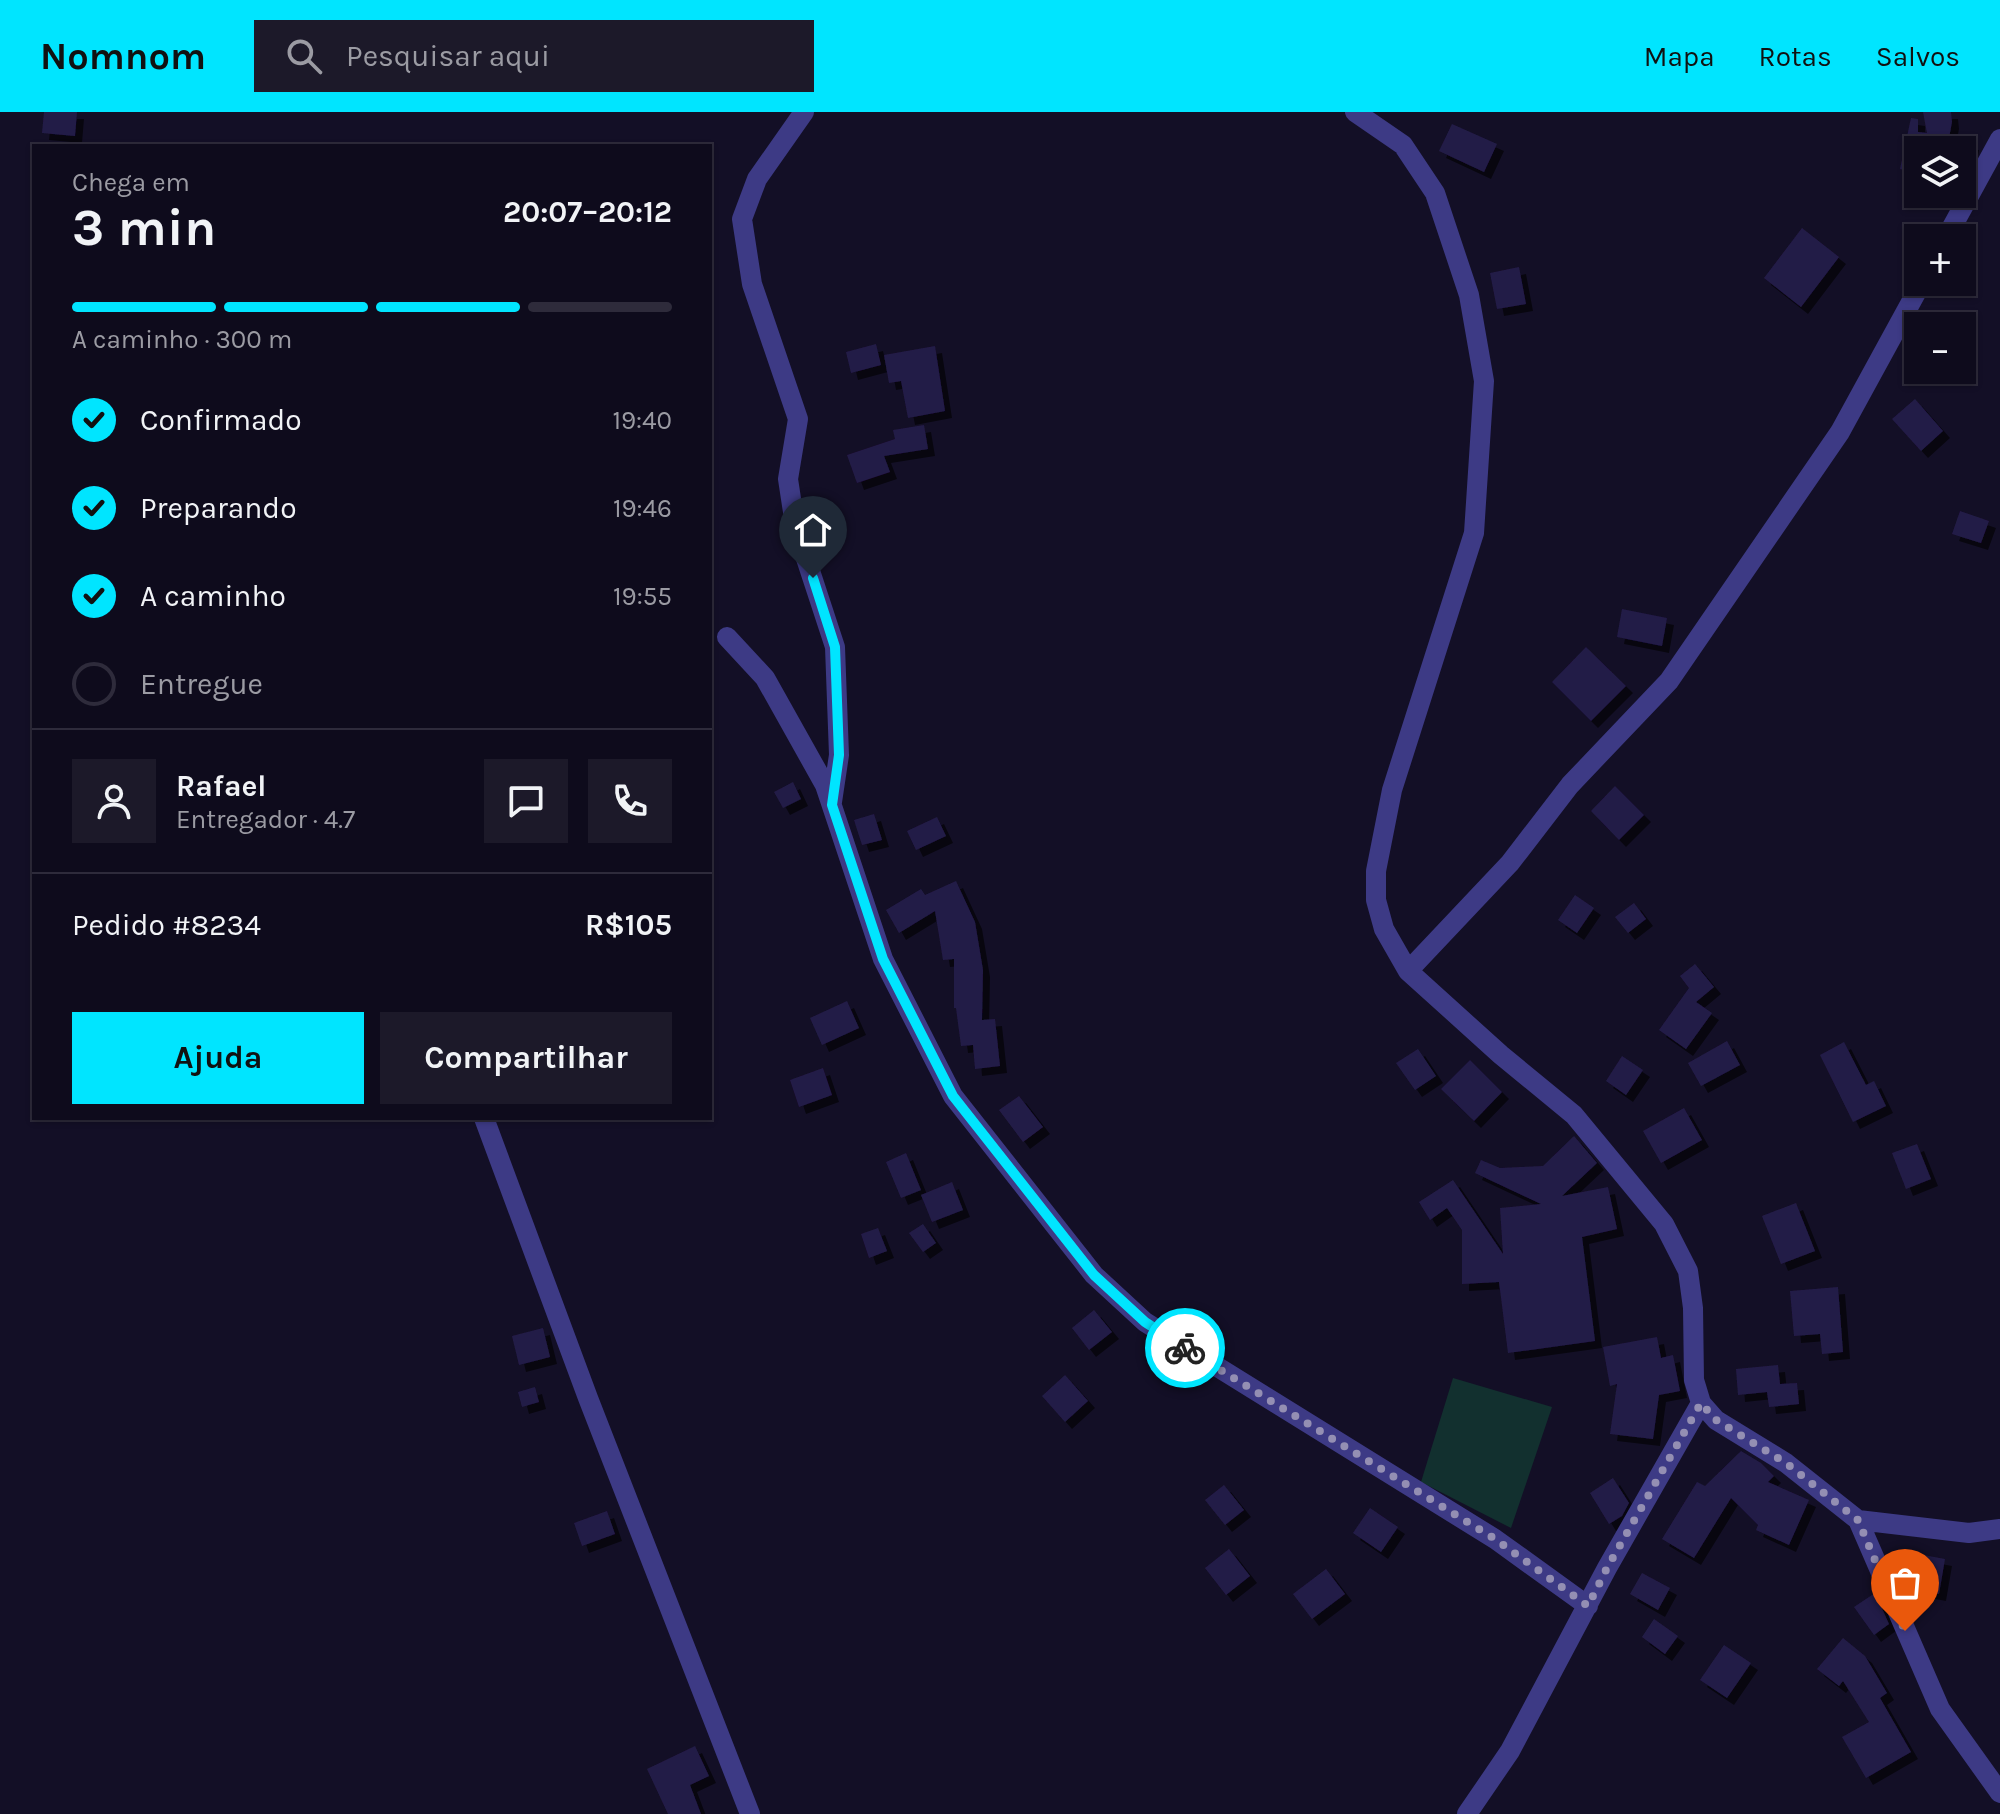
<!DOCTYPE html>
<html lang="pt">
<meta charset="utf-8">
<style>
:root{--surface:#0e0b1c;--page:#1c1929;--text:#f1f3f6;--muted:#9b9ba3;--line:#2e2b3b;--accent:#00e5ff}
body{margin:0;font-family:Karla,sans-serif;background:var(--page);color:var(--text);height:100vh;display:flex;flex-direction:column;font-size:30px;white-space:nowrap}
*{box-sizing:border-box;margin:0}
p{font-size:26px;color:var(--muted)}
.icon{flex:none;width:44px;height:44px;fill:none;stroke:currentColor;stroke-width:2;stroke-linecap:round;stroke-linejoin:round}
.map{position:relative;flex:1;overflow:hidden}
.panel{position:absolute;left:32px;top:32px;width:680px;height:976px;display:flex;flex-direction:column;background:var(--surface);border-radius:0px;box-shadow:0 2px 6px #0004,0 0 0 2px var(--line)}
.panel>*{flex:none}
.tools{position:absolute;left:1904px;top:24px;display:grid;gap:16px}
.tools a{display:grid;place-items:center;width:72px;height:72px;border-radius:0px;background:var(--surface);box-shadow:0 2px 6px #0004,0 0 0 2px var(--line);font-size:40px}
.pin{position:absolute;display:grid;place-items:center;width:68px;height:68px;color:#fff;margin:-82px -34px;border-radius:50% 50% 50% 0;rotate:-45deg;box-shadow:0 0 8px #0007}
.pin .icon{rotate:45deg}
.courier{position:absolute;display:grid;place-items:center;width:80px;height:80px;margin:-40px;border:6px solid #00e5ff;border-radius:50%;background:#fff;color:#222;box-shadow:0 2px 10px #0007}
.overview em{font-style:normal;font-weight:700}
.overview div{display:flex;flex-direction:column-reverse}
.overview{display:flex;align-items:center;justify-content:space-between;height:136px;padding:0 40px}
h1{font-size:52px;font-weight:700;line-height:60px}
.bar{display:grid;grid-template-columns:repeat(4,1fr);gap:12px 8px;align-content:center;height:96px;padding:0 40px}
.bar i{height:10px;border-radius:6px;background:var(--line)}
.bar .current{background:var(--accent)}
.bar p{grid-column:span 4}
.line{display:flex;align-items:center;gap:20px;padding:0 40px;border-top:2px solid var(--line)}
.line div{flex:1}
.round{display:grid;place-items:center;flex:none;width:84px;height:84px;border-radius:0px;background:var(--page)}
ol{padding:0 40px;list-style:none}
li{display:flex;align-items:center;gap:24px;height:88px}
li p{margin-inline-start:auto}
li .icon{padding:8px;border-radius:50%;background:var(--accent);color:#111;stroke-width:4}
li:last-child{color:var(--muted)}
li i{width:44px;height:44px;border:4px solid var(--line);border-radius:50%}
.action{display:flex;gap:16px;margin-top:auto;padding:16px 40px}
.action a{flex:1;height:92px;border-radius:0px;background:var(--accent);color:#111;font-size:32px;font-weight:700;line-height:92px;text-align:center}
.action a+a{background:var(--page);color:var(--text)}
header{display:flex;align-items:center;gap:48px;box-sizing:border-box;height:112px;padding:0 40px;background:var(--accent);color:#111}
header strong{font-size:38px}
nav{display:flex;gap:44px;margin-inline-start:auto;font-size:28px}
.search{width:560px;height:72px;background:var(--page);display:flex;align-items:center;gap:20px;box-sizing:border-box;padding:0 28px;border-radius:0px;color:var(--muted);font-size:30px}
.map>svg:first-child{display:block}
.green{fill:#12302f}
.building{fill:#241b47;filter:url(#shadow)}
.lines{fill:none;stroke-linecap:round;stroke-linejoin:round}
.minor{stroke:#3d3a85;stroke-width:20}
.done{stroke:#948fb3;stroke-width:8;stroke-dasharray:0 14.4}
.route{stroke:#00e5ff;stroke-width:10}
</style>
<header>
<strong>Nomnom</strong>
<div class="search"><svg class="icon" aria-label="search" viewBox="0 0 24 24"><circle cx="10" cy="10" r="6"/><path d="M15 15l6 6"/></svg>Pesquisar aqui</div>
<nav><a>Mapa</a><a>Rotas</a><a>Salvos</a></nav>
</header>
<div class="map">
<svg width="2000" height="1702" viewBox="0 0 2000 1702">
<defs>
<filter id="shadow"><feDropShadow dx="7" dy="7" stdDeviation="0" flood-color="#0009"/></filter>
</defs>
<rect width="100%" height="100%" fill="#130f26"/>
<path class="green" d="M 1453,1266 L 1552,1295 L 1511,1416 L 1421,1370 Z"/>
<path class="building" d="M 44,0 L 77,0 L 75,24 L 42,21 Z
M 1923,0 L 1951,0 L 1952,10 L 1949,26 L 1972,31 L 1971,38 L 1918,38 L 1918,61 L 1900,57 L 1911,6 L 1918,7 L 1918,20 L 1927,21 Z
M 1452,12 L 1497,32 L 1484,60 L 1439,39 Z
M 1802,116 L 1839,145 L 1801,195 L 1764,166 Z
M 1519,155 L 1526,192 L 1497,197 L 1490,161 Z
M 876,232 L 881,253 L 851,261 L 846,240 Z
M 935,234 L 945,299 L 908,306 L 901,269 L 889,271 L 884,243 Z
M 1915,287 L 1943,319 L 1921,339 L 1892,307 Z
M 924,313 L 928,337 L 884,344 L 890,360 L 857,371 L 847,343 L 895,327 L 893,318 Z
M 1960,399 L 1989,409 L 1981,431 L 1952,422 Z
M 1622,497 L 1667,506 L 1662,534 L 1617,525 Z
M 1586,535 L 1626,574 L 1591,609 L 1552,570 Z
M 793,670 L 801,687 L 783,696 L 774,680 Z
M 1615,674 L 1644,703 L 1619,728 L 1591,699 Z
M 874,702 L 882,728 L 862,733 L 854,708 Z
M 937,705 L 946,724 L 916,738 L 907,719 Z
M 956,769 L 975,810 L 983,858 L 982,908 L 995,907 L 1000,954 L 975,957 L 973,933 L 961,934 L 956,896 L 954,896 L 954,847 L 943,848 L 935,799 L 899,821 L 886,798 L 921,777 L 925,783 Z
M 1575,783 L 1594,796 L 1577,821 L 1558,808 Z
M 1634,791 L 1646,807 L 1628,821 L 1615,805 Z
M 1695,852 L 1714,875 L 1696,890 L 1712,901 L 1686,937 L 1659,918 L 1689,876 L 1680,864 Z
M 847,889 L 859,916 L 822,933 L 810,906 Z
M 1727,929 L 1740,953 L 1701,974 L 1688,951 Z
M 1844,930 L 1866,973 L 1874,969 L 1886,994 L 1853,1010 L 1820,943 Z
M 1418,937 L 1436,964 L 1415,978 L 1396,951 Z
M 1622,944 L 1643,958 L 1626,983 L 1606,969 Z
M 1470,948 L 1502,980 L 1474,1009 L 1441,977 Z
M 823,956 L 832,983 L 799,995 L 790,968 Z
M 1019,984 L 1043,1015 L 1023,1030 L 999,998 Z
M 1684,996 L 1702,1028 L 1661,1051 L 1643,1019 Z
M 1574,1024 L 1597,1051 L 1562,1084 L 1608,1075 L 1617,1117 L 1582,1125 L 1595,1229 L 1508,1241 L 1499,1170 L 1462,1172 L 1462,1118 L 1447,1096 L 1430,1108 L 1419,1090 L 1453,1068 L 1503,1142 L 1500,1096 L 1541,1092 L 1475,1061 L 1481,1048 L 1500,1056 L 1543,1054 Z
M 1917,1032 L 1931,1067 L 1906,1077 L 1892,1041 Z
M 906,1041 L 921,1078 L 901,1086 L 886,1050 Z
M 952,1070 L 963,1098 L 932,1110 L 921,1083 Z
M 1796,1091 L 1815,1139 L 1781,1152 L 1762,1104 Z
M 923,1112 L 936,1131 L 923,1140 L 909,1121 Z
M 878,1116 L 887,1139 L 869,1146 L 861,1122 Z
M 1838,1175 L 1843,1240 L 1822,1242 L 1820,1222 L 1794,1224 L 1790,1179 Z
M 1094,1198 L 1112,1220 L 1089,1238 L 1072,1216 Z
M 543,1216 L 550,1245 L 519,1253 L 512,1224 Z
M 1657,1225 L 1661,1246 L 1673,1243 L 1680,1279 L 1659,1283 L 1653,1327 L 1610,1322 L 1617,1272 L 1610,1274 L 1603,1235 Z
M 1778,1253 L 1780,1272 L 1797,1271 L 1799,1292 L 1769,1295 L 1767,1280 L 1738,1283 L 1736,1257 Z
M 1065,1263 L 1088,1289 L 1065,1310 L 1042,1284 Z
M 535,1275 L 539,1290 L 522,1295 L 518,1280 Z
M 1741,1339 L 1761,1351 L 1774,1364 L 1768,1370 L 1809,1388 L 1789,1433 L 1756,1418 L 1758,1413 L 1731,1386 L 1694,1446 L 1662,1427 L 1697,1370 L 1705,1374 Z
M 1613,1366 L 1629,1391 L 1622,1404 L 1609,1412 L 1590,1381 Z
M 1224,1373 L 1244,1398 L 1225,1413 L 1205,1388 Z
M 1370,1396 L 1398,1415 L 1381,1440 L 1353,1421 Z
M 607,1399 L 615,1422 L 582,1434 L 574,1411 Z
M 1229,1437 L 1250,1464 L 1226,1483 L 1205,1456 Z
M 1902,1439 L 1945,1447 L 1939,1482 L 1901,1475 L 1897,1464 Z
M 1326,1457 L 1345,1482 L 1312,1507 L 1293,1482 Z
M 1642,1461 L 1670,1476 L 1658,1498 L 1630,1482 Z
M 1875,1481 L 1889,1512 L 1874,1523 L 1854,1495 Z
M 1654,1507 L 1678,1524 L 1665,1542 L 1642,1525 Z
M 1843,1526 L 1865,1544 L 1887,1581 L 1880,1586 L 1911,1640 L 1866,1666 L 1842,1625 L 1869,1610 L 1843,1569 L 1839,1574 L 1817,1557 Z
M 1724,1533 L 1751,1551 L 1727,1586 L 1700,1568 Z
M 695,1634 L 709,1664 L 690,1673 L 701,1702 L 668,1702 L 647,1657 Z"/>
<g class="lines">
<path class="minor" d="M 804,0 L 757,67 L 742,107 L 752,172 L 798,307 L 788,367 L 795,413 L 835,535 L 839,643 L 832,690
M 1355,0 L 1403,33 L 1435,81 L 1469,183 L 1484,269 L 1474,421 L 1392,678 L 1376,759 L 1376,788 L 1384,817 L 1408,859 L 1501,943 L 1574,1003 L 1664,1112 L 1688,1159 L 1693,1196 L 1694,1268 L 1701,1291 L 1716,1308 L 1786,1351 L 1858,1408 L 1940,1597 L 2000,1681
M 1946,126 L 2000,27
M 727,525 L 765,566 L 825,673 L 883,847 L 953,984 L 1094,1163 L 1145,1210 L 1495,1427 L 1588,1494
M 1408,859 L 1510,751 L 1570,673 L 1669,569 L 1840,320 L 1922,170
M 484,1006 L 588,1286 L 750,1702
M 1858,1408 L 1969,1421 L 2000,1417
M 1467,1702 L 1510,1639 L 1607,1456 L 1701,1291"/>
</g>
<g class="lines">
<path class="done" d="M 1185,1236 L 1495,1427 L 1588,1494 L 1607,1456 L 1701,1291 L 1716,1308 L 1786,1351 L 1858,1408 L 1905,1519"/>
<path class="route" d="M 813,466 L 835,535 L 839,643 L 832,693 L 883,847 L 953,984 L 1094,1163 L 1145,1210 L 1185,1236"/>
</g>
</svg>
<div class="tools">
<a><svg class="icon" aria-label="layers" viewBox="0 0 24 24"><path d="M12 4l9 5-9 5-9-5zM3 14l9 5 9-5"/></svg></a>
<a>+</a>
<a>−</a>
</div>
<div class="pin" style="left:1905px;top:1519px;background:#ea580c"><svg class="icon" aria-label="bag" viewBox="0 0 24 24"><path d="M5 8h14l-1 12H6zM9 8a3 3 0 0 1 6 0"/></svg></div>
<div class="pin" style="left:813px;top:466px;background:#1f2937"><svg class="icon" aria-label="home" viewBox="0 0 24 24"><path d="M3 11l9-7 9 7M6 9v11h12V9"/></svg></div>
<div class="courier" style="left:1185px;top:1236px"><svg class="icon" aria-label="bike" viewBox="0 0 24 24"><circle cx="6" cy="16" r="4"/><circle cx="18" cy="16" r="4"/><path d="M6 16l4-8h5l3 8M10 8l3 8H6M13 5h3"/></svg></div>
<section class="panel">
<div class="overview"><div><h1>3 min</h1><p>Chega em</p></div><em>20:07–20:12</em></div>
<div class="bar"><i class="current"></i><i class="current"></i><i class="current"></i><i></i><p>A caminho · 300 m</p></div>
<ol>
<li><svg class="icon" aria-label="check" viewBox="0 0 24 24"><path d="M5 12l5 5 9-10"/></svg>Confirmado<p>19:40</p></li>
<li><svg class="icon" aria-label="check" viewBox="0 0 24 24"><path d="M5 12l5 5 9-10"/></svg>Preparando<p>19:46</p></li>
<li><svg class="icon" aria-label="check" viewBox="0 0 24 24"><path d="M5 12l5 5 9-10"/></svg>A caminho<p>19:55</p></li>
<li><i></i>Entregue</li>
</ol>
<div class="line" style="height:144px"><a class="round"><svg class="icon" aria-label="person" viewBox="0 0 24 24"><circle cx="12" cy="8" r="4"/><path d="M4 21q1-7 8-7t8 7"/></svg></a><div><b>Rafael</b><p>Entregador · 4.7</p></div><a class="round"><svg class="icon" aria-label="chat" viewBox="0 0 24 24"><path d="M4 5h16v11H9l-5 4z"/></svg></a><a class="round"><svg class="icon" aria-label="phone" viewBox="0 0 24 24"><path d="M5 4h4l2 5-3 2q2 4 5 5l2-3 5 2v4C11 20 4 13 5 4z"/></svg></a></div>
<div class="line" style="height:104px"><div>Pedido #8234</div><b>R$105</b></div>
<div class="action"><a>Ajuda</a><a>Compartilhar</a></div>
</section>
</div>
